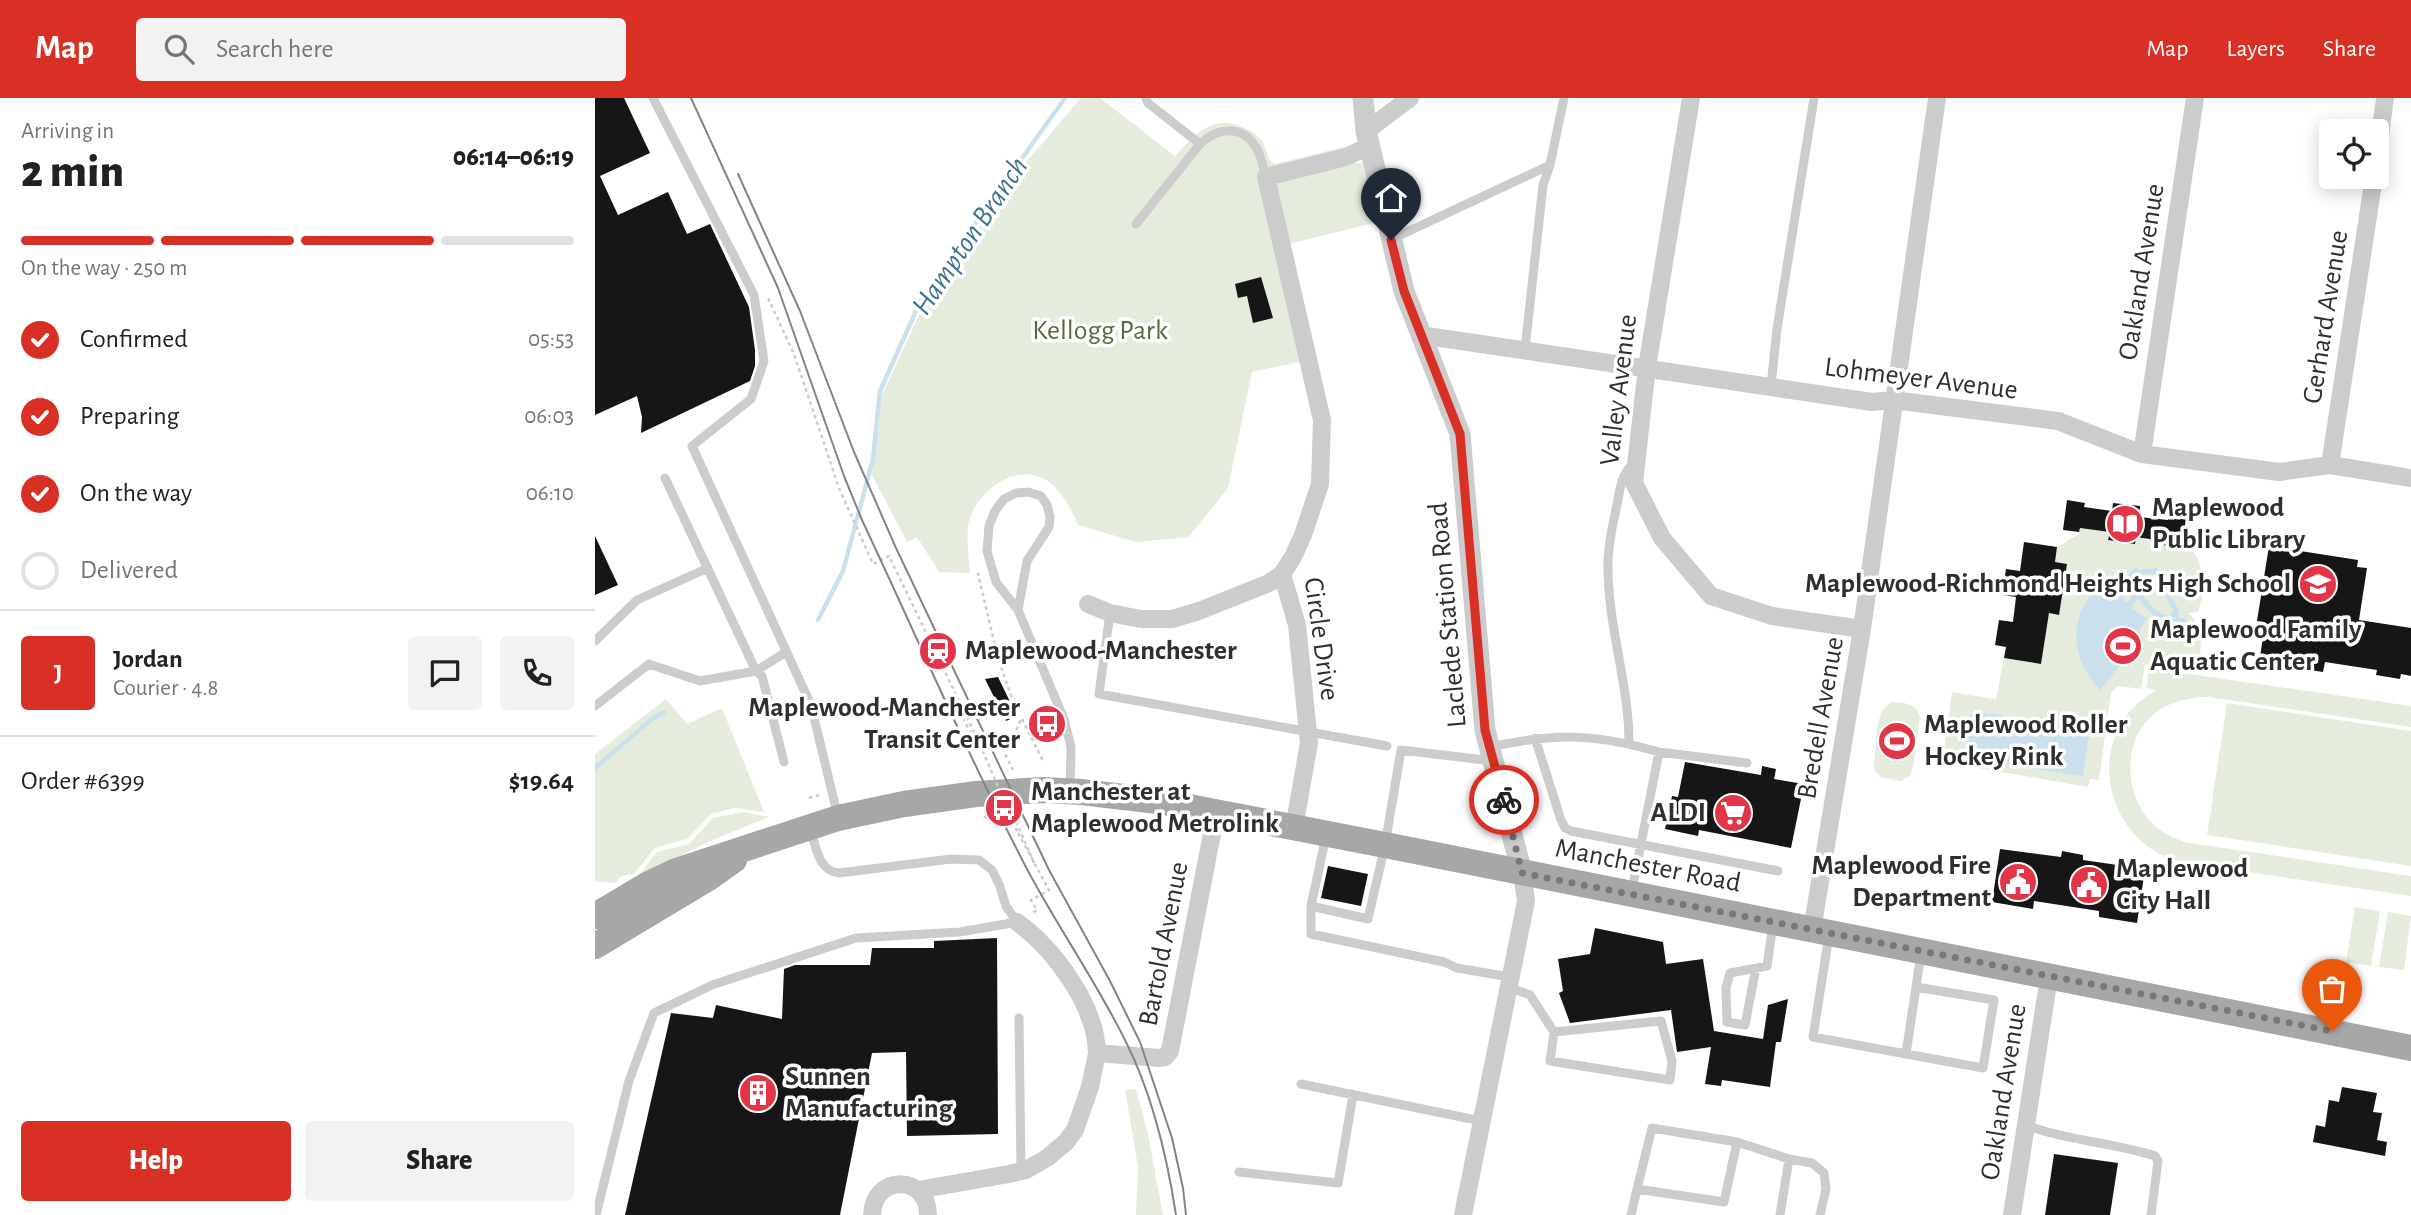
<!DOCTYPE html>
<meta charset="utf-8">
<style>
:root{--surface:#fff;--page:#f2f2f2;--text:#202124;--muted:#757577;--line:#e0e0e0;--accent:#d93025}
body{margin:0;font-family:"Alegreya Sans",sans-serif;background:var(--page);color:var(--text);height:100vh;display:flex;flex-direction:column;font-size:26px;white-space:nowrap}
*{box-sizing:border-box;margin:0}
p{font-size:23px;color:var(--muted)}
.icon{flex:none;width:38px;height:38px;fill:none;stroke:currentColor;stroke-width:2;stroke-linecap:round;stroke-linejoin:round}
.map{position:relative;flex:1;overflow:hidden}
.panel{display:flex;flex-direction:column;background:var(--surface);width:595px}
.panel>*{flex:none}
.fabs{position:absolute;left:1724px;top:21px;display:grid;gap:14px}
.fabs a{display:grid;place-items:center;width:70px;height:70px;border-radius:7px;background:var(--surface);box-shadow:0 4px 18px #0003;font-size:35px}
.pin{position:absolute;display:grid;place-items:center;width:60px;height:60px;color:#fff;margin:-72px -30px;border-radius:50% 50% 50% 0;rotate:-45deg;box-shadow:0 0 7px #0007}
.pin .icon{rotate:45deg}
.courier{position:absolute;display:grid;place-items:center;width:70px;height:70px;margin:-35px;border:5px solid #d93025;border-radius:50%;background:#fff;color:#222;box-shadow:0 2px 9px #0007}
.summary em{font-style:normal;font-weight:800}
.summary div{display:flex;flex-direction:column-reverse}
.summary{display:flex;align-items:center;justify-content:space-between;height:119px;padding:0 21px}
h1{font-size:46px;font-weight:800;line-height:52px}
.bar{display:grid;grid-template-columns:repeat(4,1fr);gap:10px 7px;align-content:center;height:84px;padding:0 21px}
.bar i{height:9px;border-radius:5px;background:var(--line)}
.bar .active{background:var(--accent)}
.bar p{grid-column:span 4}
.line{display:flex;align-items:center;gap:18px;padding:0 21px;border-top:2px solid var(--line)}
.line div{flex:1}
.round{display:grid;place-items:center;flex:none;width:74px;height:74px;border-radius:7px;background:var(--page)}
ol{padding:0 21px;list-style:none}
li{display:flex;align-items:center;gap:21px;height:77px}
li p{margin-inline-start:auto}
li .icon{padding:7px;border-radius:50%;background:var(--accent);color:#fff;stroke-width:4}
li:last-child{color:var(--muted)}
li i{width:38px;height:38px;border:4px solid var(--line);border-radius:50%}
.cta{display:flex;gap:14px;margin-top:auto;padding:14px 21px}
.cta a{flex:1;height:80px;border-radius:7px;background:var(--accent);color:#fff;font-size:28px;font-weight:800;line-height:80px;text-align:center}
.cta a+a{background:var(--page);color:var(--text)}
header{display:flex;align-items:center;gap:42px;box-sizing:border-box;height:98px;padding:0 35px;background:var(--accent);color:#fff}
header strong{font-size:33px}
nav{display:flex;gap:38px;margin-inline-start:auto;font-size:24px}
.search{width:490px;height:63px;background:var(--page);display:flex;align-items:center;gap:18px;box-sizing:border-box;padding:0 24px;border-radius:7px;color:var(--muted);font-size:26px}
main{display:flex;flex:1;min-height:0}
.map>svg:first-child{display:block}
.green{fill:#e6ecdd}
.water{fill:#cae0ec;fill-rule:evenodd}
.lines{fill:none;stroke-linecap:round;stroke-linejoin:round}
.stream{stroke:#cae0ec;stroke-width:4.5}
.building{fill:#161616}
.path{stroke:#ccc;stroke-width:2.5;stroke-dasharray:3.5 3.5;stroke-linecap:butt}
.service{stroke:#ccc;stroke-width:9}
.minor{stroke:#ccc;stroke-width:18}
.tertiary{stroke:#ccc;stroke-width:21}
.primary{stroke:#a7a7a7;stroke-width:26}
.tram{stroke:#848484;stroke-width:2}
.path-bridge{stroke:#ccc;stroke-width:2.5;stroke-dasharray:3.5 3.5;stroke-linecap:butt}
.done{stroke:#787878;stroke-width:7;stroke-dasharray:0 12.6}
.route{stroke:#d93025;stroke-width:9}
.labels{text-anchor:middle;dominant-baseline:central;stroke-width:7;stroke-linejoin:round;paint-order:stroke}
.street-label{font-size:28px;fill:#2f2f2f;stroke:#fff}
.park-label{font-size:28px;fill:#546b3d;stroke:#fff}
.poi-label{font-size:28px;font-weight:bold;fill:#2f2f2f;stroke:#fff;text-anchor:start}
.water-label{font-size:30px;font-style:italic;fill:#3e7491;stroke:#fff}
</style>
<header>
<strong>Map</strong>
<div class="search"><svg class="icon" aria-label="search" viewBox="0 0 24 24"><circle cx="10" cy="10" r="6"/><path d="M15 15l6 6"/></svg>Search here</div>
<nav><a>Map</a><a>Layers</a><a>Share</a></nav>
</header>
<main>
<section class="panel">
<div class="summary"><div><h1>2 min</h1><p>Arriving in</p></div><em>06:14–06:19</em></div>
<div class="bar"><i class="active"></i><i class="active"></i><i class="active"></i><i></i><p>On the way · 250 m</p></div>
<ol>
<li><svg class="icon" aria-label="check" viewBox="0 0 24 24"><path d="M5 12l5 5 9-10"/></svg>Confirmed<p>05:53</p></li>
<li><svg class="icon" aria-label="check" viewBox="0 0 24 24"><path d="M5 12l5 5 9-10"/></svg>Preparing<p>06:03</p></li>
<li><svg class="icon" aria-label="check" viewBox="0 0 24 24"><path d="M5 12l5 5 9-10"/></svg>On the way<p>06:10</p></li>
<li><i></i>Delivered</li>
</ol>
<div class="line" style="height:126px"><b class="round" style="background:var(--accent);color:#fff">J</b><div><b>Jordan</b><p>Courier · 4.8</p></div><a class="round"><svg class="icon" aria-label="chat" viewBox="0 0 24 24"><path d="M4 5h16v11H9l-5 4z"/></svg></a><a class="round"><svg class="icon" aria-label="phone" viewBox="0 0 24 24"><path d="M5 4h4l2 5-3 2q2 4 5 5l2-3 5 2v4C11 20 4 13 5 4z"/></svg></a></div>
<div class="line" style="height:91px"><div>Order #6399</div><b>$19.64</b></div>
<div class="cta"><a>Help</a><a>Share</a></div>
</section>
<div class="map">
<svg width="1816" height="1117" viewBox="0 0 1816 1117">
<rect width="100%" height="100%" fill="#fff"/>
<path class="green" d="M 486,0 L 505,0 L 580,58 C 598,39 616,16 645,28 C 652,31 663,36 667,43 C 673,51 671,61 680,66 L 749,49 L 759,65 L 767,65 L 783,124 L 682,149 L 710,263 L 657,274 L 633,390 L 594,439 L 541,444 L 483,427 C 475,409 463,384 442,378 C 415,369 383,395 375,420 C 370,438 374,457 375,475 L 344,474 L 322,439 L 312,444 L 277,377 L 287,297 L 332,200 L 433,62 Z
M 1485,430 L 1515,434 L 1514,442 L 1540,446 L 1541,439 L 1568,443 L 1568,447 L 1597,451 C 1610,469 1611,494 1603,514 L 1593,515 C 1602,521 1601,526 1599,535 L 1607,537 L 1603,574 L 1550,566 L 1546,591 L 1523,588 L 1516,595 L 1504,682 L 1495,681 L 1493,689 L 1347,664 L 1357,594 L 1401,601 L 1409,560 L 1446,566 L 1454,515 L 1463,517 L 1472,466 L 1460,464 L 1462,449 L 1484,436 Z
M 1554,570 L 1816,608 L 1816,629 L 1613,599 C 1590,599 1566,606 1550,625 C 1525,657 1533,708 1565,732 C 1572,737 1581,740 1589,744 L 1816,778 L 1816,798 L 1597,766 C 1588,764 1579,762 1571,759 C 1517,735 1496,665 1532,617 C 1540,606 1550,599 1561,592 L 1551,590 Z
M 71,601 L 92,626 L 127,610 L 169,714 L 139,710 L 116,716 L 92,741 L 60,750 L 39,776 L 26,778 L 21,785 L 0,783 L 0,656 Z
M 1297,604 C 1310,605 1322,605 1325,619 L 1318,670 L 1315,678 L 1306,683 L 1287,680 L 1280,673 L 1279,667 C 1282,649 1278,612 1297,604 Z
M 1632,605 L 1816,633 L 1816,768 L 1612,737 Z
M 148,714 L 174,719 L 120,741 L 43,778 L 62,754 L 94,746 L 118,720 Z
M 1760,809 L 1785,813 L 1776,868 L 1751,864 Z
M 1793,814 L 1816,818 L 1809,872 L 1784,869 Z
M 541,991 L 553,1036 L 568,1117 L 541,1117 L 543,1069 L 530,992 Z"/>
<path class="water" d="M 1541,468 L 1544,472 L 1561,470 L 1571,474 L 1575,497 L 1584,512 L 1584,519 L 1592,521 L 1594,529 L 1587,532 L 1580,523 C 1563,527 1554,514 1545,502 L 1542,501 L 1536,510 L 1552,520 L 1540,541 L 1529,534 L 1527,537 L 1522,534 L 1523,529 L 1515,531 L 1516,538 L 1535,555 L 1505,592 C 1470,555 1474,506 1517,478 L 1531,505 C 1540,499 1536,490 1537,480 L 1532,479 ZM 1548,476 L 1563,476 C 1570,484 1569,499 1578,512 L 1575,518 C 1558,515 1550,500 1542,485 Z
M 1377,613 L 1495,630 L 1488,678 L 1370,661 Z"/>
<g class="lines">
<path class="stream" d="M 223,522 L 248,473 L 278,361 L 285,293 L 326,202 L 470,0
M 0,670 L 57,621 L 69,614"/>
</g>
<path class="building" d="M 0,0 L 29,0 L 55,55 L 5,78 L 23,117 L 73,94 L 92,136 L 115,126 L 154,209 L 160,252 L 160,268 L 155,283 L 46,335 L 47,319 L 42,298 L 0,317 Z
M 666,179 L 678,220 L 658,225 L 652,198 L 643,200 L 640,186 Z
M 1472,402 L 1490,405 L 1489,409 L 1517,413 L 1518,405 L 1545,408 L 1544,419 L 1573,422 L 1573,418 L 1591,420 L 1587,450 L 1568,447 L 1568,443 L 1541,439 L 1540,446 L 1513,442 L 1515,434 L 1485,430 L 1484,434 L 1468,432 Z
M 0,438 L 23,487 L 0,497 Z
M 1429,444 L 1462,449 L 1460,464 L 1472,466 L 1464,517 L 1454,515 L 1446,566 L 1409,560 L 1411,549 L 1400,547 L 1404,522 L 1418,524 L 1421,499 L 1407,497 L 1411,471 L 1425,473 Z
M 1674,448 L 1763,462 L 1762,469 L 1772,470 L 1764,522 L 1816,530 L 1816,578 L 1806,576 L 1805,581 L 1781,577 L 1782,572 L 1730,564 L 1728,574 L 1708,571 L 1709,565 L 1665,559 L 1670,525 L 1662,523 Z
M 403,579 L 422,618 L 411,623 L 390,581 Z
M 1090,664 L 1166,677 L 1167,668 L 1181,671 L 1179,681 L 1209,686 L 1196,750 L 1104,732 L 1103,738 L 1070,731 L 1077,698 L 1083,699 Z
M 1405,751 L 1466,759 L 1467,753 L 1488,757 L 1488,762 L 1550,771 L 1542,825 L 1504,819 L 1504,813 L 1439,803 L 1438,811 L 1397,804 Z
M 733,768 L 773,776 L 766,808 L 726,800 Z
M 1000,830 L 1068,844 L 1071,866 L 1108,861 L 1119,933 L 1168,941 L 1173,907 L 1193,901 L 1186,944 L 1181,944 L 1175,989 L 1127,982 L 1126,988 L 1110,986 L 1116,949 L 1082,954 L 1076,912 L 975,925 L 964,895 L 968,893 L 963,861 L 995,856 Z
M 402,840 L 403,1036 L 312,1038 L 311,954 L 277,955 L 245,1117 L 30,1117 L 76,915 L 118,920 L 121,907 L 187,921 L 189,871 L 200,867 L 275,867 L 277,850 L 339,850 L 339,843 Z
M 1747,989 L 1782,995 L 1778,1014 L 1787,1015 L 1782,1042 L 1792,1044 L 1790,1058 L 1718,1044 L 1721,1027 L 1730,1029 L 1734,1002 L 1744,1004 Z
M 1459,1056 L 1523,1065 L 1515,1117 L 1450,1117 Z"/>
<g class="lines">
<path class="path" d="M 173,200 L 199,256 L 244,390 L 278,466 L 294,458 L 382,640
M 368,613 L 368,620 L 379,641 L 381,642 C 401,644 418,646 425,623 L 403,560 L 383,476 L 387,476
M 427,621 L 449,665
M 404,644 L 418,672
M 387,652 L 405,646
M 214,700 L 225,697
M 389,718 L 399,727 L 422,725 L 439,765
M 423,735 L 454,792 L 436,802 L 442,812 L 436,816"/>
<path class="service" d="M 58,0 L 159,197 L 169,263 L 156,301 L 97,348 L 216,607 L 243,719
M 551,0 L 553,5 L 605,46
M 541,126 L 605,46 C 623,29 648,26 662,51 C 667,60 668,70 671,79
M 797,141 L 955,67
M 930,251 L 948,87 L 955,67 L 969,0
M 1176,288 L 1182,231 L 1219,0
M 70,380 L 161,573 L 191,554
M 423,512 L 432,463 L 454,429 L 455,419 L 452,407 L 446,398 L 433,394 L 421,395 L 409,401 L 400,413 L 394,428 L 392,453 L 401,484 L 423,512 L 469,621 L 476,649 L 475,692
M 515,515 L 504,596 L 792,648
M 0,543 L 42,502 L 113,470
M 0,608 L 54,566 L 105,583 L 161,573 L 167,578 L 189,664
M 940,640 L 966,722 L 970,730 L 976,733 L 1183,773
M 1034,645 C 1034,585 1012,526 1013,465 C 1013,445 1018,426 1022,407 C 1025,391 1026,374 1040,365
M 894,649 C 961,635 998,635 1064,654 L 1037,792
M 1064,654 L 1152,665
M 731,738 L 716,808 L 773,821 L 790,747 L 806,652 L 898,663
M 716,808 L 716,836 L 849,864 L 862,870 L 915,879
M 1234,837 L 1218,939 L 1388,970 L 1399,902 L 1321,889 L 1326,855
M 1161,870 L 1150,927 L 1132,924 L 1131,890 L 1135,875 L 1172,868 L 1178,826
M 913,889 L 935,897 L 959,934 L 1066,923 L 1077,963 L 1075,982 L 955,963 L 959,934
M 424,920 L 426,1073
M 1311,956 L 1321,889
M 706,986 L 886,1023
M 1431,1027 C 1472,1043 1517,1044 1560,1058 L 1563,1063 L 1556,1117
M 644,1074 L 743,1085 L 758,997
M 1042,1091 L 1057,1030 L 1142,1044
M 1,1117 L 34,983 L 59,915 L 117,887 L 261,840 L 365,834 L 422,824 L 411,808 L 404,786 L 397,772 L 384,762 L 356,761 L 244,775 C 223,773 221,748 215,730
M 1036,1117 L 1042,1091 L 1129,1104 L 1142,1044 L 1194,1061 L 1217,1065 L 1229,1075 L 1231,1091 L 1225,1117
M 1185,1117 L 1194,1061"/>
<path class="minor" d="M 1096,0 L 1052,269 L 1039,385 L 1067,440 L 1116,498 L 1177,518 L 1267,531
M 771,33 L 815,0
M 1782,59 L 1790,0
M 825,237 L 1277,304 L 1298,302 L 1463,323 L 1547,356 L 1684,374 L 1735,367 L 1816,380
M 1547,356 L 1600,0
M 1735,367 L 1779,79
M 687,476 L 702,527 L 714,645 L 699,730
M 493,506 L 515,515 L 546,521 L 577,521 L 604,513 L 674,485 L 687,476 L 698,459 L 708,437 L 725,386 L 727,322 L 671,79 L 751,59 L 774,48
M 422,824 C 459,851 501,907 502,955
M 1217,832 L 1267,531 L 1342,0
M 323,1092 L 414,1076 L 431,1072 L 452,1060 L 471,1044 L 480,1032 L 495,989 L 502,955 L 564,960 L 570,959 L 575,953 L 621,715
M 277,1117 C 278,1076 333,1076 333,1117
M 868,1117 L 931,803 L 927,775
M 1417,1117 L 1454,879"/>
<path class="tertiary" d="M 768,0 L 771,33 L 809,193 L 865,336 L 890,632 L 927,775"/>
<path class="primary" d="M 0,818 L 52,787 L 81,773 L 243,720 L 309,706 L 381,696 L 449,692 L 486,694 L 563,703 L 790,747 L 1816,950
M 0,848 L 115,779 L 139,762"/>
<path class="tram" d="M 96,0 L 183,190 L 249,378 L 267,422 C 322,539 373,658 433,773 C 464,831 502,885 531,944 C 558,998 572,1058 581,1117
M 143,76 L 205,213 L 259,354 L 301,450 L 454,772 L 515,883 L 545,944 L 577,1040 L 588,1090 L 591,1117"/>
<path class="path-bridge" d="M 382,640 L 423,735"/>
</g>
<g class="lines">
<path class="done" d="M 909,702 L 927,775 L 1737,933"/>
<path class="route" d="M 796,142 L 809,193 L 865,336 L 890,632 L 909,702"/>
</g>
<defs>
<symbol id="library-disc" viewBox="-11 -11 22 22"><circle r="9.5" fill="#e33548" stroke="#fff"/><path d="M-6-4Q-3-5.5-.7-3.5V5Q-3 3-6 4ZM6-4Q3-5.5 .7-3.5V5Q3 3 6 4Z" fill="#fff"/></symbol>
<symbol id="school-disc" viewBox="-11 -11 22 22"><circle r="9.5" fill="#e33548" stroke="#fff"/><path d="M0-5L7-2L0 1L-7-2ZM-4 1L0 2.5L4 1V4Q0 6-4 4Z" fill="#fff"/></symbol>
<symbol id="stadium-disc" viewBox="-11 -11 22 22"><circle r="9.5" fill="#e33548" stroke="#fff"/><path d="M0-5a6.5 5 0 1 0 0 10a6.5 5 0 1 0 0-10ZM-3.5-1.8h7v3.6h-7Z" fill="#fff"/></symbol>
<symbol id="station-disc" viewBox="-11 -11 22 22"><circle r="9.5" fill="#e33548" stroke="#fff"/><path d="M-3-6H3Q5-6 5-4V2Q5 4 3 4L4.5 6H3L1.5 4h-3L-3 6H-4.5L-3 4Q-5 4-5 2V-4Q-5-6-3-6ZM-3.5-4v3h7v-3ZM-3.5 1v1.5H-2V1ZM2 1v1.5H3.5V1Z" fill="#fff"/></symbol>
<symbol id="bus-disc" viewBox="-11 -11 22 22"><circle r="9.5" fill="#e33548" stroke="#fff"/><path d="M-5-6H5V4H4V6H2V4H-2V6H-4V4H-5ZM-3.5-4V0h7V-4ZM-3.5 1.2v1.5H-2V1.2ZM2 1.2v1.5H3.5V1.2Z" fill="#fff"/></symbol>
<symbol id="supermarket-disc" viewBox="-11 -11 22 22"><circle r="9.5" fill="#e33548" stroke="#fff"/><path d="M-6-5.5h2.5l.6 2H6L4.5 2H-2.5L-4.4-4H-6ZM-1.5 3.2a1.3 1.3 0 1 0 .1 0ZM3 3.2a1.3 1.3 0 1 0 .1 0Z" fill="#fff"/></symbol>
<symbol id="civic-disc" viewBox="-11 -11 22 22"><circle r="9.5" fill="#e33548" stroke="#fff"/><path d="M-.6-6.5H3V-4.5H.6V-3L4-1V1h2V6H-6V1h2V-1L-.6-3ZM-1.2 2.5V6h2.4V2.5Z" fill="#fff"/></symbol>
<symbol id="building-disc" viewBox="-11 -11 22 22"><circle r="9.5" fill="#e33548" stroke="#fff"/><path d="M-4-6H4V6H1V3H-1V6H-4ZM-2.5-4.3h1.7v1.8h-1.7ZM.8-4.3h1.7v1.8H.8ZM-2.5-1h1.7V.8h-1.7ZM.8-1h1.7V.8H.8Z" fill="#fff"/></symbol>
</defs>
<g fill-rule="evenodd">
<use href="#library-disc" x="1508" y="404" width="44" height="44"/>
<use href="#school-disc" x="1701" y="464" width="44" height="44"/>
<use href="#stadium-disc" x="1506" y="526" width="44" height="44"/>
<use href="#station-disc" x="321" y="531" width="44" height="44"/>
<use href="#bus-disc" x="430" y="604" width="44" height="44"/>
<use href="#stadium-disc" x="1280" y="621" width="44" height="44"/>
<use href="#bus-disc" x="387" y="688" width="44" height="44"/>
<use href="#supermarket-disc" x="1116" y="693" width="44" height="44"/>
<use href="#civic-disc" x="1401" y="762" width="44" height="44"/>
<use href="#civic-disc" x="1472" y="765" width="44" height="44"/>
<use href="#building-disc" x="141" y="973" width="44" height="44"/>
</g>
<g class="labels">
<g class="street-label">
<text transform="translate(1547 174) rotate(-81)">Oakland Avenue</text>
<text transform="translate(1731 219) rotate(-81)">Gerhard Avenue</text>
<text transform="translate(1326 281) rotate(7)">Lohmeyer Avenue</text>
<text transform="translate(1024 292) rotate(-83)">Valley Avenue</text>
<text transform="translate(853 517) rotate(-95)">Laclede Station Road</text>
<text transform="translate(726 541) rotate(82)">Circle Drive</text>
<text transform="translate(1226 620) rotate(-80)">Bredell Avenue</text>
<text transform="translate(1053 768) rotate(11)">Manchester Road</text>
<text transform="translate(569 846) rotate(-79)">Bartold Avenue</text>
<text transform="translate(1409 994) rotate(-81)">Oakland Avenue</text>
</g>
<g class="park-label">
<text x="505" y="233">Kellogg Park</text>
</g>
<g class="poi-label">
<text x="1557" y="410">Maplewood<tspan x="1557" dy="32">Public Library</tspan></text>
<text x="1696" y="486" text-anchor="end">Maplewood-Richmond Heights High School</text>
<text x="1555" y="532">Maplewood Family<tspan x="1555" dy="32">Aquatic Center</tspan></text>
<text x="370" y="553">Maplewood-Manchester</text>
<text x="425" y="610" text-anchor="end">Maplewood-Manchester<tspan x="425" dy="32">Transit Center</tspan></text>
<text x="1329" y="627">Maplewood Roller<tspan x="1329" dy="32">Hockey Rink</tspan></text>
<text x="436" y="694">Manchester at<tspan x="436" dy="32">Maplewood Metrolink</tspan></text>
<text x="1111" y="715" text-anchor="end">ALDI</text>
<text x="1396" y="768" text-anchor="end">Maplewood Fire<tspan x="1396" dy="32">Department</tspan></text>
<text x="1521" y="771">Maplewood<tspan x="1521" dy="32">City Hall</tspan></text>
<text x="190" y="979">Sunnen<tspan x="190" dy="32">Manufacturing</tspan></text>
</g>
<g class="water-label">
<text transform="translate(375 138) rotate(-56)">Hampton Branch</text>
</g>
</g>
</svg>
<div class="fabs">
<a><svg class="icon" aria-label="locate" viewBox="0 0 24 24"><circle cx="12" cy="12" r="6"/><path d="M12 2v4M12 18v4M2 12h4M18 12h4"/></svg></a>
</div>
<div class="pin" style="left:1737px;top:933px;background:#ea580c"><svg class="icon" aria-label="bag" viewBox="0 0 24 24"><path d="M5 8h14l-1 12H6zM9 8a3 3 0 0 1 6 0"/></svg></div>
<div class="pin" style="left:796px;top:142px;background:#1f2937"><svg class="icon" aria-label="home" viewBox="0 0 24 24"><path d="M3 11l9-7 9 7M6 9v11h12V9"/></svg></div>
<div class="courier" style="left:909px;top:702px"><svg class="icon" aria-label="bike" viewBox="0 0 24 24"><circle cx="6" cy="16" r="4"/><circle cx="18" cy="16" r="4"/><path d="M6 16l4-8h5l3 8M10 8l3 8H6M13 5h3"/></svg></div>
</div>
</main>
